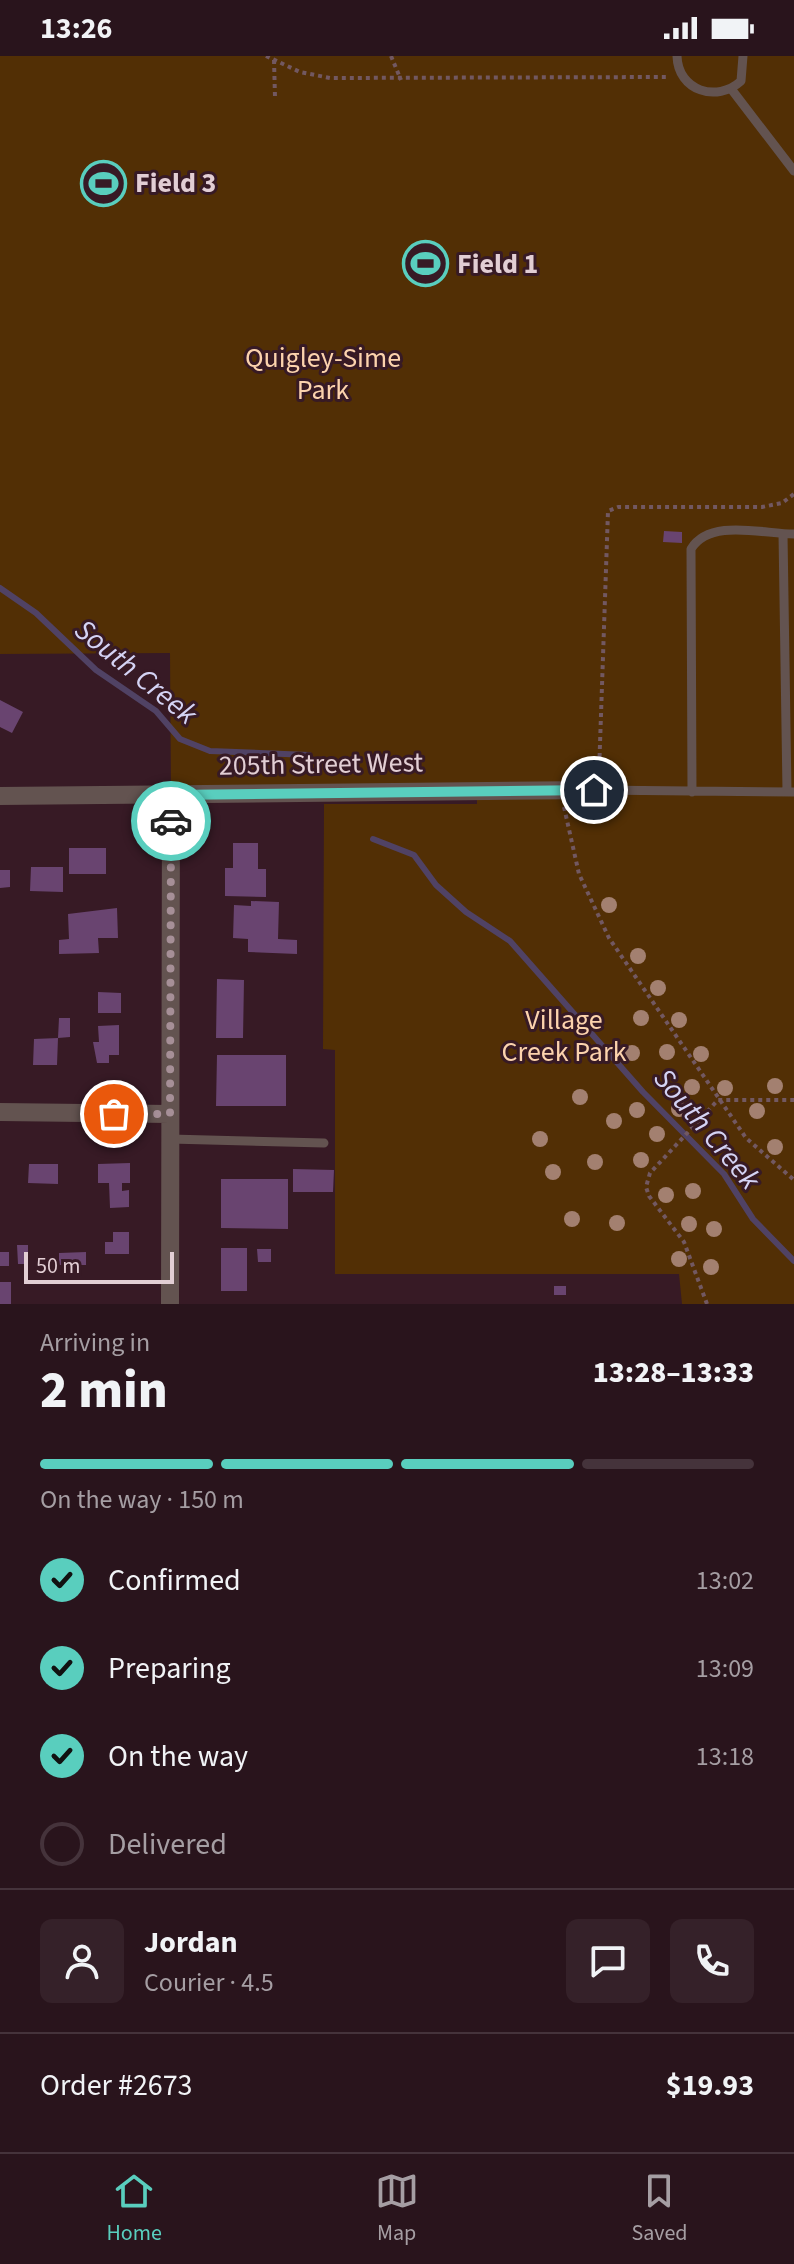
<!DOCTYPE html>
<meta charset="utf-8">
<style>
:root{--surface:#29141c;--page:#352129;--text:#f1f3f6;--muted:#a59ea3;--line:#45333b;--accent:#59cebe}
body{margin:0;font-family:"Source Sans 3",sans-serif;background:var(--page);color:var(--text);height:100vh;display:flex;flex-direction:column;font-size:30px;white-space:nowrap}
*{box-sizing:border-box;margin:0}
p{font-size:26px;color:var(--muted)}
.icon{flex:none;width:44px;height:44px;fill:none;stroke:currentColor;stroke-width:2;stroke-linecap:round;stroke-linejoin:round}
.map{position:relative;height:1248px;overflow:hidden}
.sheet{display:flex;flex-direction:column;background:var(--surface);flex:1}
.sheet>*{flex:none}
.scale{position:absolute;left:24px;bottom:20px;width:150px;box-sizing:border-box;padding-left:8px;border:4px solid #e2ced4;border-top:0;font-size:22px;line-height:28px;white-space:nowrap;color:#e2ced4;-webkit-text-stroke:6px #371a25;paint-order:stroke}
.pin{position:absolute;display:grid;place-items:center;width:68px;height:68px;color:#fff;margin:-34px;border:4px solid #fff;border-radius:50%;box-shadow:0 2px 8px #0007}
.courier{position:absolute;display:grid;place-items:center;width:80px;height:80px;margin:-40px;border:6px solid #59cebe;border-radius:50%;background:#fff;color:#222;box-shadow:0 2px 10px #0007}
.overview em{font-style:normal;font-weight:800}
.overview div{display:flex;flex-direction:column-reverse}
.overview{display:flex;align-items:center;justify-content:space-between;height:136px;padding:0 40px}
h1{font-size:52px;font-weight:800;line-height:60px}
.bar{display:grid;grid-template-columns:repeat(4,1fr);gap:12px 8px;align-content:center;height:96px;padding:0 40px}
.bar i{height:10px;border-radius:6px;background:var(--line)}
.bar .current{background:var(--accent)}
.bar p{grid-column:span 4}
.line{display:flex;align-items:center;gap:20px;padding:0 40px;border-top:2px solid var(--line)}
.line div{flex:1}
.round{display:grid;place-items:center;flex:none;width:84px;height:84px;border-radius:12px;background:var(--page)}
ol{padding:0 40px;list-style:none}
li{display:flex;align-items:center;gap:24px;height:88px}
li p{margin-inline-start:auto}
li .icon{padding:8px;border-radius:50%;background:var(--accent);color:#111;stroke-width:4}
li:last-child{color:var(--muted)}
li i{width:44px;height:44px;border:4px solid var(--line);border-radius:50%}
.status{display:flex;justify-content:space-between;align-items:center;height:56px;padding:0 40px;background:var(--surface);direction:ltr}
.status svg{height:22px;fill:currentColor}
.tabs{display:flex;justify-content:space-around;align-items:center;height:112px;border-top:2px solid var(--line);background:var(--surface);font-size:22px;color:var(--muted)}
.tabs a{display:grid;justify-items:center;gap:4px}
.tabs .current{color:var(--accent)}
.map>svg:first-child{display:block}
.green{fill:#522f05}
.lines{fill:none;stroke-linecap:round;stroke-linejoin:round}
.stream{stroke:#504264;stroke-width:6}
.building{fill:#694470}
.path{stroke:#725861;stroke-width:4;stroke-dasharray:4 4;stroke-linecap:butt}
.lane{stroke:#635350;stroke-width:9}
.street{stroke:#635350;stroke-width:18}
.tree{fill:#a38070}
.done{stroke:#a68f97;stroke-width:8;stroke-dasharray:0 14.4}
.route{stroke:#59cebe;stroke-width:10}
.labels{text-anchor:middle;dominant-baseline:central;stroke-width:6;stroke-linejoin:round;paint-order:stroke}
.poi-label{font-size:28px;font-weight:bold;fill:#e2ced4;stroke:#371a25;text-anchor:start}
.park-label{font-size:28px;fill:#fcd3ad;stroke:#371a25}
.street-label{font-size:28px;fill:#e2ced4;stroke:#371a25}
.water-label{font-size:30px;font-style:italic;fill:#d4d3f4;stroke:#371a25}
</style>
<div class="status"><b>13:26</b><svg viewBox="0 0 49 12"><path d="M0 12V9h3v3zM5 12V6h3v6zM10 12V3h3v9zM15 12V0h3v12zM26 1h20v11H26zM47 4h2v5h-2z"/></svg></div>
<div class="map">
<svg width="794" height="1248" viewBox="0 0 794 1248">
<rect width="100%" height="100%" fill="#371a25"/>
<path class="green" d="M 0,0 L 794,0 L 794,1248 L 682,1248 L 679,1218 L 335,1218 L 335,994 L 323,993 L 324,748 L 477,748 L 477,733 L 171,739 L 170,597 L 0,598 Z"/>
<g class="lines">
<path class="stream" d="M 0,532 L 36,557 L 96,614 L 156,655 L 180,683 L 210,695 L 309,699
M 373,783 L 414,799 L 436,829 L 466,856 L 510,885 L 643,1036 L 724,1118 L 753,1163 L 794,1205"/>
</g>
<path class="building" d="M 664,475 L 682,476 L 682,487 L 663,486 Z
M 0,644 L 23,656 L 12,677 L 0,671 Z
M 233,787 L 258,787 L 258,813 L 266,813 L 266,841 L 225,840 L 225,812 L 233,812 Z
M 69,792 L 106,792 L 106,818 L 69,818 Z
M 31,811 L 63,811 L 63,836 L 30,835 Z
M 0,814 L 10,814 L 10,831 L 0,832 Z
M 251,845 L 279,846 L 278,883 L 297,884 L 297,898 L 248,896 L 248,883 L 233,882 L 234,849 L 251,850 Z
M 117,852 L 118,882 L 98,882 L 99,897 L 59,898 L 59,884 L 69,883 L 68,858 Z
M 217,923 L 244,924 L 243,982 L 216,982 Z
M 98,936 L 121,937 L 121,957 L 98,957 Z
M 59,962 L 70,962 L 70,981 L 58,982 Z
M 119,969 L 119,999 L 109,999 L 109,1007 L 97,1007 L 93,986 L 99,986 L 98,970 Z
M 58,982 L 57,1009 L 33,1009 L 34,983 Z
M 217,999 L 286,999 L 286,1050 L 216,1050 Z
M 130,1107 L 130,1127 L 122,1127 L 122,1135 L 129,1134 L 129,1151 L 110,1152 L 109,1127 L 98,1127 L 98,1108 Z
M 29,1108 L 58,1108 L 58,1128 L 28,1127 Z
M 293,1113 L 334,1114 L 333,1136 L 293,1136 Z
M 221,1123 L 288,1123 L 288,1173 L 221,1172 Z
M 113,1176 L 129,1176 L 129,1198 L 105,1198 L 105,1186 L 113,1186 Z
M 17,1189 L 28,1189 L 28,1208 L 18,1208 Z
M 221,1192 L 247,1192 L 247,1235 L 221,1235 Z
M 257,1193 L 271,1193 L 271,1206 L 258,1206 Z
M 0,1196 L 9,1196 L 9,1210 L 0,1210 Z
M 86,1196 L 86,1209 L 59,1209 L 59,1197 Z
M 0,1226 L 11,1226 L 11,1248 L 0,1248 Z
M 554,1230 L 566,1230 L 566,1239 L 554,1239 Z"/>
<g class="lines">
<path class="path" d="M 266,0 L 300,16 L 330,22 L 667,21
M 391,0 L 401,24
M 274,4 L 275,41
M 599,717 L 608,455 L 618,451 L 762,451 L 782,447 L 794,438
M 564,751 L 579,818 L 609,882 L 746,1082 L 794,1124
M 707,1248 L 684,1186 L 649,1140 L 646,1131 L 650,1117 L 718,1044 L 794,1044"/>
<path class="lane" d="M 677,0 C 678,35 717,47 741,25 L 743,0
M 732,34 L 794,115
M 783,478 L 787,736
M 594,734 L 794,736
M 692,736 L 691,493 C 710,462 763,478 794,478
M 170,1083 L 324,1087"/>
<path class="street" d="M 0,740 L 594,734
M 0,1056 L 170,1058
M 170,1248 L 171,739"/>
</g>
<g class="tree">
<circle cx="609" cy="849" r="8"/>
<circle cx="638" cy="900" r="8"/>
<circle cx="658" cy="932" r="8"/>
<circle cx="641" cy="962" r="8"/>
<circle cx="679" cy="964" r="8"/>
<circle cx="667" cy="996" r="8"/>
<circle cx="632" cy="997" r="8"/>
<circle cx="701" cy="998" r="8"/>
<circle cx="775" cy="1030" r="8"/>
<circle cx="692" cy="1031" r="8"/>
<circle cx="725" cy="1032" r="8"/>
<circle cx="580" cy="1041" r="8"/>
<circle cx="679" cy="1053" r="8"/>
<circle cx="637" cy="1054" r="8"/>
<circle cx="757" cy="1055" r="8"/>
<circle cx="614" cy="1065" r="8"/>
<circle cx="657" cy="1078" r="8"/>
<circle cx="540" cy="1083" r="8"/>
<circle cx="775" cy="1091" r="8"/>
<circle cx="641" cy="1104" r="8"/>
<circle cx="595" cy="1106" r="8"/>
<circle cx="553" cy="1116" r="8"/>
<circle cx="693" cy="1135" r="8"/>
<circle cx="666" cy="1139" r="8"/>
<circle cx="572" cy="1163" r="8"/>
<circle cx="617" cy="1167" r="8"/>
<circle cx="689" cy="1168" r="8"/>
<circle cx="714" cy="1173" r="8"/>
<circle cx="679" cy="1203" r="8"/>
<circle cx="711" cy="1211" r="8"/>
</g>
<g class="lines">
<path class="done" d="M 114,1058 L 170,1058 L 171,765"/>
<path class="route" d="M 171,765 L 171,739 L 594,734"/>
</g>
<defs>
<symbol id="stadium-ring" viewBox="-11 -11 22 22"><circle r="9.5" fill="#371a25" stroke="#59cebe" stroke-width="1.5"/><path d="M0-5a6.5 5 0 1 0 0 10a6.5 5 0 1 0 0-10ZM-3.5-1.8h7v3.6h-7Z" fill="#59cebe"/></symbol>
</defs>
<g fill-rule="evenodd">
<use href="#stadium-ring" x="78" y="102" width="51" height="51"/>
<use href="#stadium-ring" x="400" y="182" width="51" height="51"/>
</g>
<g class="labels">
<g class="poi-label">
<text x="135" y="127">Field 3</text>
<text x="457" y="208">Field 1</text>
</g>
<g class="park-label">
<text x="323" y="302">Quigley-Sime<tspan x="323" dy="32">Park</tspan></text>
<text x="564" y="964">Village<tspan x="564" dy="32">Creek Park</tspan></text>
</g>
<g class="street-label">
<text transform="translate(321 708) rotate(-1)">205th Street West</text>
</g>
<g class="water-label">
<text transform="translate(136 616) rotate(39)">South Creek</text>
<text transform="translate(707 1073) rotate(50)">South Creek</text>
</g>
</g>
</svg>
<div class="scale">50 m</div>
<div class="pin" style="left:114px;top:1058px;background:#ea580c"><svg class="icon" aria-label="bag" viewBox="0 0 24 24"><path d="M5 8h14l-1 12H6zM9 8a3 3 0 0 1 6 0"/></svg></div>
<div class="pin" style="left:594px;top:734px;background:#1f2937"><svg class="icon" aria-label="home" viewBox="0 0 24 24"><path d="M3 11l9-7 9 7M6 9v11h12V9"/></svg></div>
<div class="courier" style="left:171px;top:765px"><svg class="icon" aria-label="car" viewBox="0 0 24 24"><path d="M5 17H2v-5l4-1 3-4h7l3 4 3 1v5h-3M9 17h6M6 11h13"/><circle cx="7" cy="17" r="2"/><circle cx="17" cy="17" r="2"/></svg></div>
</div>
<section class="sheet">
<div class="overview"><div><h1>2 min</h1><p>Arriving in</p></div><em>13:28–13:33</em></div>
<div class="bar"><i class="current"></i><i class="current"></i><i class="current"></i><i></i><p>On the way · 150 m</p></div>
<ol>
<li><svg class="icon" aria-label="check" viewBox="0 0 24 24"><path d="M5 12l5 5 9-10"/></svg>Confirmed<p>13:02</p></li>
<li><svg class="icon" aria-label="check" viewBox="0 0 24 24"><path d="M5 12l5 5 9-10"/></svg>Preparing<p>13:09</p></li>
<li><svg class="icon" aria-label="check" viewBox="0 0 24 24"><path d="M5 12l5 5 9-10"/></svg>On the way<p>13:18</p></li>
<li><i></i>Delivered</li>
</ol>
<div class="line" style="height:144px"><a class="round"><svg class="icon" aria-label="person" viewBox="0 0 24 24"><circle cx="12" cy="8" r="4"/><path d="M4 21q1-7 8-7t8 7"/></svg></a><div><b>Jordan</b><p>Courier · 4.5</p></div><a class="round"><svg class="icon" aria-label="chat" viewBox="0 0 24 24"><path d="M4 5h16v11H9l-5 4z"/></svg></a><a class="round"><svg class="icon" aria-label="phone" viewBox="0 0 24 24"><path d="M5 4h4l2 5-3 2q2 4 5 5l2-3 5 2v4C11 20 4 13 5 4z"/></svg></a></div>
<div class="line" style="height:104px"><div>Order #2673</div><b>$19.93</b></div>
</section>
<nav class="tabs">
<a class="current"><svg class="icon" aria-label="home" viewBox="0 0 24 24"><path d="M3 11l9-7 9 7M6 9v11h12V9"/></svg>Home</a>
<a><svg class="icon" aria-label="map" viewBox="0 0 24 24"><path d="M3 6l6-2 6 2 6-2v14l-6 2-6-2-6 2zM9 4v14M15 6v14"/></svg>Map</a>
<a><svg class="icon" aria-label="saved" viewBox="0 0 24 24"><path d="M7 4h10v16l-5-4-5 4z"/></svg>Saved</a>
</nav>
